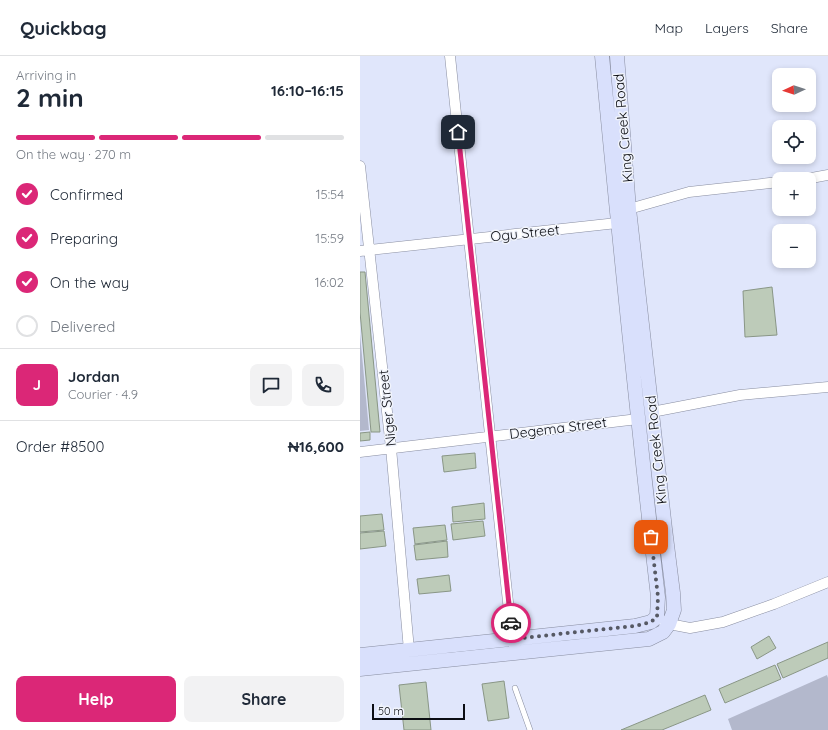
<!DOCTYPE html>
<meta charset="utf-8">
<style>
:root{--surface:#fff;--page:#f2f2f3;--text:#1f2937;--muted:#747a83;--line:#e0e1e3;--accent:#db2777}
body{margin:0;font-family:Quicksand,sans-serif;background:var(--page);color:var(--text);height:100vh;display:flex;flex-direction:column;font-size:15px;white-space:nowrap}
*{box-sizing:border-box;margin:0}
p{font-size:13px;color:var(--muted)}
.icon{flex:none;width:22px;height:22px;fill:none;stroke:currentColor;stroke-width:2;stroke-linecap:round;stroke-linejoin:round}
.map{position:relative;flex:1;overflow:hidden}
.side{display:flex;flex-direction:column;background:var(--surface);width:360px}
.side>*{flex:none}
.needle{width:26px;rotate:267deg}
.tools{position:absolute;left:412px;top:12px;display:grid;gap:8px}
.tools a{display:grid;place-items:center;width:44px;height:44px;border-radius:8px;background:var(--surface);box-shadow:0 2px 6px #0003;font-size:20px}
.scale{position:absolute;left:12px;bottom:10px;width:93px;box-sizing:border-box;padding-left:4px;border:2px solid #0b0d13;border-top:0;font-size:11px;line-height:14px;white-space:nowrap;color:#0b0d13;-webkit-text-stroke:3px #f1f4fc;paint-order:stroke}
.pin{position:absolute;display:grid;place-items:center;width:34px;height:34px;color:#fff;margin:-17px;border-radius:8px;box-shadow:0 2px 6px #0006}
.courier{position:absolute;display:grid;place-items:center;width:40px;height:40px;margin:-20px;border:3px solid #db2777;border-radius:50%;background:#fff;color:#222;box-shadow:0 1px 5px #0007}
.summary em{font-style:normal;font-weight:800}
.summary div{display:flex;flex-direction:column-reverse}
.summary{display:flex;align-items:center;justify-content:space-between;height:68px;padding:0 16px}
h1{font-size:26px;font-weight:800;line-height:30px}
.bar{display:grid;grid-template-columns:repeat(4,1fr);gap:6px 4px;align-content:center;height:48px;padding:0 16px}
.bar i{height:5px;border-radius:3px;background:var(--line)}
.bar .active{background:var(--accent)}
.bar p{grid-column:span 4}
.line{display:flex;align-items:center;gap:10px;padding:0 16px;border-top:1px solid var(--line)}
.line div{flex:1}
.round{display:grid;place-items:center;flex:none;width:42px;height:42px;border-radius:8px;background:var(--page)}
ol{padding:0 16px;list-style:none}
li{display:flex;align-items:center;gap:12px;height:44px}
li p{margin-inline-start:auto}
li .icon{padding:4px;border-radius:50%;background:var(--accent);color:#fff;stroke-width:4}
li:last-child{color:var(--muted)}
li i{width:22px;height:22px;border:2px solid var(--line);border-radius:50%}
.action{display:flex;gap:8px;margin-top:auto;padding:8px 16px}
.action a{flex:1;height:46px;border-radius:8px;background:var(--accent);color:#fff;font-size:16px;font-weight:800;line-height:46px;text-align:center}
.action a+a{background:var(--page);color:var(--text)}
header{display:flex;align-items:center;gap:24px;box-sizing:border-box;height:56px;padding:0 20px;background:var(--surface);border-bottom:1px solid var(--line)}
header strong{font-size:19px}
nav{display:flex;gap:22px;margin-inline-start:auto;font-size:14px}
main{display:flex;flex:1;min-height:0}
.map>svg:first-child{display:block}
.green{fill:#b3b8cc}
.building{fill:#bdcbb9;stroke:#899686}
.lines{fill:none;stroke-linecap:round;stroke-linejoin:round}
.lane-casing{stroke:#888da0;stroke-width:6}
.street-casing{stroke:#888da0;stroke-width:11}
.secondary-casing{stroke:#888da0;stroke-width:15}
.lane{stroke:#fff;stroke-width:5}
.street{stroke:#fff;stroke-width:10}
.secondary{stroke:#d9e0fc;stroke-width:14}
.done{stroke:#565964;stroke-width:4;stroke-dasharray:0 7.2}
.route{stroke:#db2777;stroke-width:5}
.labels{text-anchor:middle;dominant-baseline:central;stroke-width:3;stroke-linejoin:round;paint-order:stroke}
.street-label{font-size:14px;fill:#0b0d13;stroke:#f1f4fc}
</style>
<header>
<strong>Quickbag</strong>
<nav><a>Map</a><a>Layers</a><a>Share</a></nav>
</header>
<main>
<section class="side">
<div class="summary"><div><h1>2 min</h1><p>Arriving in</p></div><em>16:10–16:15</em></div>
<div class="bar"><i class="active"></i><i class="active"></i><i class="active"></i><i></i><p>On the way · 270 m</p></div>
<ol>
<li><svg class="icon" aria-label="check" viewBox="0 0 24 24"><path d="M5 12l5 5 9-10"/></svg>Confirmed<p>15:54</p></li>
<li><svg class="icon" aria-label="check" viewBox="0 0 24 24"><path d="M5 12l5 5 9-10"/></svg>Preparing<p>15:59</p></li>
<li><svg class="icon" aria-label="check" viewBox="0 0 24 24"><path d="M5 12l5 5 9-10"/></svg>On the way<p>16:02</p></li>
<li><i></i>Delivered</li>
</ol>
<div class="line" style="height:72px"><b class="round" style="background:var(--accent);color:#fff">J</b><div><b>Jordan</b><p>Courier · 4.9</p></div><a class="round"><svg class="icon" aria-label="chat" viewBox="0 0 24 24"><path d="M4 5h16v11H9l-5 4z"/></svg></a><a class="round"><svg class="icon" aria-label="phone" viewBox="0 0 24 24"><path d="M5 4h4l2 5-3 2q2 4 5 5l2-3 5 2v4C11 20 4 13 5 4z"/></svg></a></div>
<div class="line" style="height:52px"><div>Order #8500</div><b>₦16,600</b></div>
<div class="action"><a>Help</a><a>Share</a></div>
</section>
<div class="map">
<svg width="468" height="674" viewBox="0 0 468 674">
<rect width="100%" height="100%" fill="#e0e6fb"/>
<path class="green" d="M 0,278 L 9,374 L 0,375 Z
M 467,619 L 468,622 L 468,674 L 372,674 L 368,663 Z"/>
<path class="building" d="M 0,216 L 5,216 L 20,376 L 11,376 L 0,256 Z
M 412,231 L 417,279 L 385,281 L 383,235 Z
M 10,376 L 10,384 L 0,385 L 0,377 Z
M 115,397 L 116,412 L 84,416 L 82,400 Z
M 124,447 L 125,463 L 93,466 L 92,451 Z
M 22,458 L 24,474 L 0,476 L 0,460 Z
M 123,465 L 125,480 L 93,484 L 91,468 Z
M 85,469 L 87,484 L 55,488 L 53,472 Z
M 24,475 L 26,490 L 0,493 L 0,477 Z
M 87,485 L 88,501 L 56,504 L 54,489 Z
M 89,519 L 91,535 L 59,538 L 57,523 Z
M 409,580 L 416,592 L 397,603 L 391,591 Z
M 468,586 L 468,602 L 423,622 L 417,608 Z
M 415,609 L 421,623 L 365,647 L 359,633 Z
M 144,625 L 149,662 L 128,665 L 122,628 Z
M 66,626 L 71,674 L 44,674 L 39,629 Z
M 345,639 L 351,654 L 302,674 L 261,674 Z"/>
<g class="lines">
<defs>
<path id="lane" d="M 155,632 L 170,674"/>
<path id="street" d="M 90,0 L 109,183 L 152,583
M 0,110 L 31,392 L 49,594
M 446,123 L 468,119
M 269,153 L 329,136 L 419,126
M 0,195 L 257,167
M 292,356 L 380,339 L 468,331
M 0,396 L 278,363
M 303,565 L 309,568 L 330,572 L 363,566 L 414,548 L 468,526"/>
<path id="secondary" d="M 0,599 L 152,583 L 275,570 L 291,566 L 297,561 L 298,541 C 277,361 259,180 242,0
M 0,613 L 289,583 L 303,576 L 309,568 L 314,554 L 313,537 L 305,473 L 269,153 L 257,0"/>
</defs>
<use href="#lane" class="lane-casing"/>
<use href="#street" class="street-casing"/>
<use href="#secondary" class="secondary-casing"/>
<use href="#lane" class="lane"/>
<use href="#street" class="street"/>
<use href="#secondary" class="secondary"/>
</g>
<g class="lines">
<path class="done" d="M 151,567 L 152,583 L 275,570 L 291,566 L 297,561 L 298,541 L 291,481"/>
<path class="route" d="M 98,76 L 151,567"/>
</g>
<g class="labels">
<g class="street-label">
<text transform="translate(263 72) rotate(-95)">King Creek Road</text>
<text transform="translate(165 177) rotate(-6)">Ogu Street</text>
<text transform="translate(27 352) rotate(-96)">Niger Street</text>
<text transform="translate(198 372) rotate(-7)">Degema Street</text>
<text transform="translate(296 394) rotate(-96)">King Creek Road</text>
</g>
</g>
</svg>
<div class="tools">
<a><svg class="needle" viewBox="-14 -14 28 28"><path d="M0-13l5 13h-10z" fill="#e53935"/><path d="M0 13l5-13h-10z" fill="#747a83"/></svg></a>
<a><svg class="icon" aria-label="locate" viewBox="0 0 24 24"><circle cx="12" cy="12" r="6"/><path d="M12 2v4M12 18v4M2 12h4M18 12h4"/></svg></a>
<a>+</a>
<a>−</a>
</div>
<div class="scale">50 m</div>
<div class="pin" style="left:291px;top:481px;background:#ea580c"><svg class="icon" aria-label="bag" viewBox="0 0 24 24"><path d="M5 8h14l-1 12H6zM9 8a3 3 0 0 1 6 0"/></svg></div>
<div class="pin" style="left:98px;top:76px;background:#1f2937"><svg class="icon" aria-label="home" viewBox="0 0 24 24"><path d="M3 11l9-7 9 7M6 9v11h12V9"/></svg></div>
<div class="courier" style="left:151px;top:567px"><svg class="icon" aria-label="car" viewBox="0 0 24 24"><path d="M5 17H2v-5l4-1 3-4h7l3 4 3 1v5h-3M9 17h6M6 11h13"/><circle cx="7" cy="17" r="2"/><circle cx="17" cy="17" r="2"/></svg></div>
</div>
</main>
